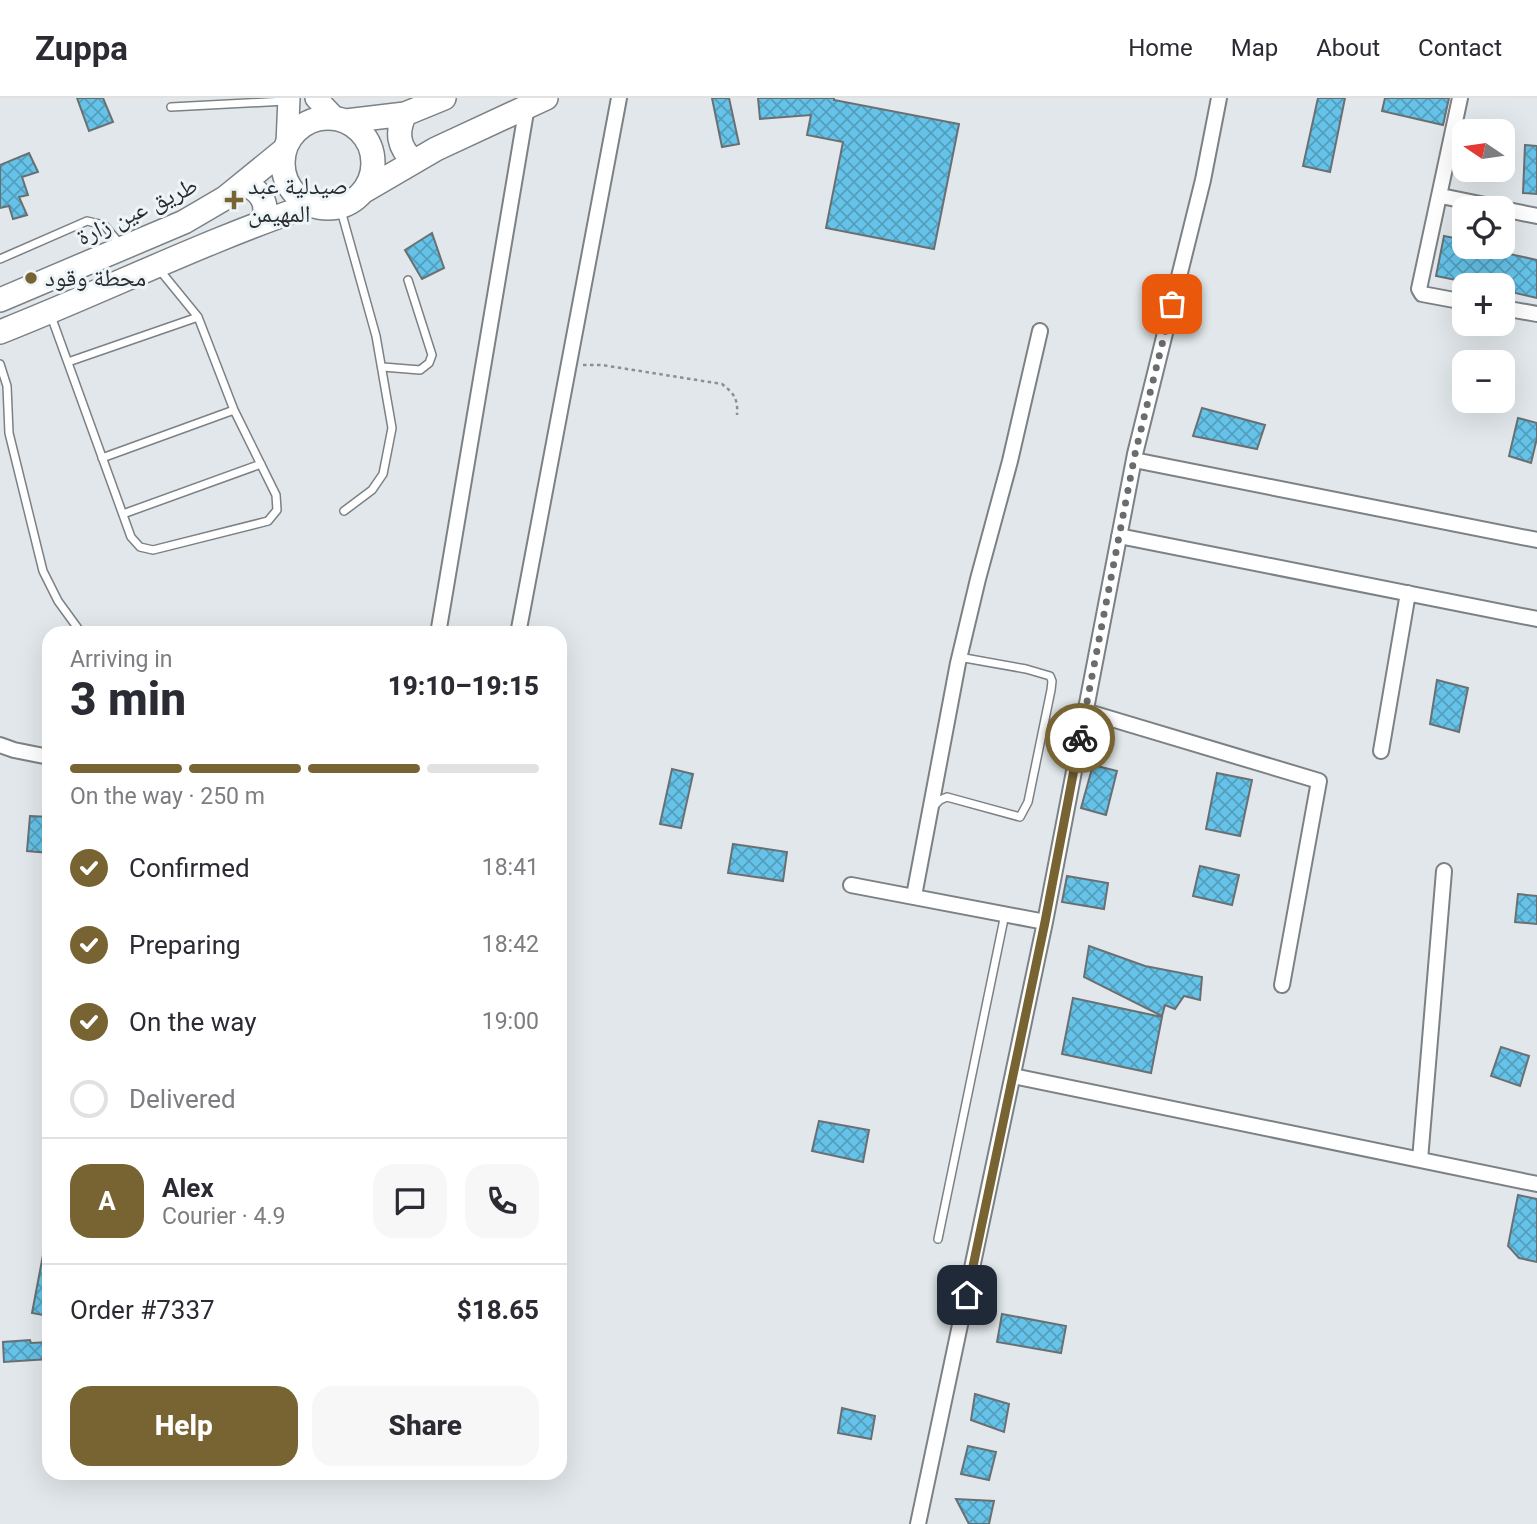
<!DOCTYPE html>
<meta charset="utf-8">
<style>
:root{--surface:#fff;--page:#f7f7f7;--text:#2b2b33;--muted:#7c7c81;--line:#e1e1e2;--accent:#786332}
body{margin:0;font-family:Roboto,"Noto Naskh Arabic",sans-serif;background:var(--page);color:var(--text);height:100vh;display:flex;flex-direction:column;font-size:26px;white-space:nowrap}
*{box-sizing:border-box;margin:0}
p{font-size:23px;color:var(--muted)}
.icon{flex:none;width:38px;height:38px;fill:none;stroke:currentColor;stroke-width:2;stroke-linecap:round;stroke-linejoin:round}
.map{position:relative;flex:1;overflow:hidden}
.details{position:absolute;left:42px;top:528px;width:525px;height:854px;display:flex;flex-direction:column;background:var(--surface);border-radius:21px;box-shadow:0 7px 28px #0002}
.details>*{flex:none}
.needle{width:46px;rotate:283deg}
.tools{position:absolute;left:1452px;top:21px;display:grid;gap:14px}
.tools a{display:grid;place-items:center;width:63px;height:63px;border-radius:14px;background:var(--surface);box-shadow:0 7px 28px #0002;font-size:35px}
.pin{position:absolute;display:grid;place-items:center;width:60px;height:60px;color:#fff;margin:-30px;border-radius:14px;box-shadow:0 4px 10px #0006}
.courier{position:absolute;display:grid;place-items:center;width:70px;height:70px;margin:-35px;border:5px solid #786332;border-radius:50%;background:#fff;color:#222;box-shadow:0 2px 9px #0007}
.headline em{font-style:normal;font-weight:800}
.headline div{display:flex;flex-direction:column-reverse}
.headline{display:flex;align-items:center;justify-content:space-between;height:119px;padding:0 28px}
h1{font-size:46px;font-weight:800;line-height:52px}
.bar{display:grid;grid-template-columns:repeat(4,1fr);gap:10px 7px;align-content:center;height:84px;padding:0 28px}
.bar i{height:9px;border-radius:5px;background:var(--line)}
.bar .selected{background:var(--accent)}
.bar p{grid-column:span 4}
.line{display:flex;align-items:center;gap:18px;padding:0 28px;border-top:2px solid var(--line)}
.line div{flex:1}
.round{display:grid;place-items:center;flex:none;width:74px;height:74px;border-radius:21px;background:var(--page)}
ol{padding:0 28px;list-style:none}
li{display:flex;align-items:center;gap:21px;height:77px}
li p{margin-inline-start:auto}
li .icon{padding:7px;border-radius:50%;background:var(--accent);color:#fff;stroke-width:4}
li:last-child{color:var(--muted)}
li i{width:38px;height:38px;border:4px solid var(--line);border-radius:50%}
.button{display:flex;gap:14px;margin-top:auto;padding:14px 28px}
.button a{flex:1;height:80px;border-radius:21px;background:var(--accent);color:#fff;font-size:28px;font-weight:800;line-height:80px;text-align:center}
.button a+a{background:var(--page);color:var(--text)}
header{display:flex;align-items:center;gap:42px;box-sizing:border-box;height:98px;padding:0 35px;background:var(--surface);border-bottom:2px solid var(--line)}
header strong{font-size:33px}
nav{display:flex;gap:38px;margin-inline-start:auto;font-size:24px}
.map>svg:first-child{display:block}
.building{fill:url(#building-cross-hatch);stroke:#6a7072;stroke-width:2}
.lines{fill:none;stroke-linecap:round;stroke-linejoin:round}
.lane-casing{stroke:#7b8184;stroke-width:10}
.street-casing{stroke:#7b8184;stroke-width:18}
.secondary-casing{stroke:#7b8184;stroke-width:24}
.primary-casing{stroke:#7b8184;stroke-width:26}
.path{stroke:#8c9092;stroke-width:2.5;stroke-dasharray:3.5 3.5;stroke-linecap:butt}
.lane{stroke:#fff;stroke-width:7}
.street{stroke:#fff;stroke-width:14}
.secondary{stroke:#fff;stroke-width:21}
.primary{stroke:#fff;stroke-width:23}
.done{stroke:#696d6e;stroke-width:7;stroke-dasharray:0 12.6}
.route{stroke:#786332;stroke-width:9}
.poi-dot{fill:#786332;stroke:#eef5f8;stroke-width:2.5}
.labels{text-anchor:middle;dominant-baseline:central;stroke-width:6;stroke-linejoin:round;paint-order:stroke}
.poi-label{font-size:24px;fill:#292b2c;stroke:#eef5f8;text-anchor:start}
.street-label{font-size:24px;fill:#292b2c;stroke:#eef5f8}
</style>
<header>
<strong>Zuppa</strong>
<nav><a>Home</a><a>Map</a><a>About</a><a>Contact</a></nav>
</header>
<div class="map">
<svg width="1537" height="1426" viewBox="0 0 1537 1426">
<defs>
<pattern id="building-cross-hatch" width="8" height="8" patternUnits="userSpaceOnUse" patternTransform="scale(1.75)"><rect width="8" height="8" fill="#65c2e8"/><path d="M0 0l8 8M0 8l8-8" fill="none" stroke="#539ebc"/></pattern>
</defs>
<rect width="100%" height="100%" fill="#e1e7ea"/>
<path class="building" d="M 77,0 L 103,0 L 113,24 L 89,33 Z
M 712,0 L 729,0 L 739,46 L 722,49 Z
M 758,0 L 834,0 L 834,2 L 959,26 L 934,151 L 826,130 L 843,44 L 807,37 L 811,17 L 760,21 Z
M 1318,0 L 1345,0 L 1330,74 L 1303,68 Z
M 1385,0 L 1449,0 L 1443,27 L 1382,13 Z
M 1525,47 L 1537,48 L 1537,96 L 1523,95 Z
M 29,55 L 38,74 L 22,79 L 28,97 L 19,99 L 27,117 L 13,121 L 9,108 L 0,110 L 0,67 Z
M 432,135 L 444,170 L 422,181 L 405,152 Z
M 1444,138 L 1465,142 L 1465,149 L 1478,149 L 1537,162 L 1537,200 L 1503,192 L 1503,187 L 1481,187 L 1436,178 Z
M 1202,310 L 1265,327 L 1257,351 L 1193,338 Z
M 1518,320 L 1537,325 L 1537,340 L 1531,365 L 1509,358 Z
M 1437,582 L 1468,590 L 1459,634 L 1430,626 Z
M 1093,667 L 1117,673 L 1106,717 L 1081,710 Z
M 672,671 L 693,676 L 681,730 L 660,726 Z
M 1217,675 L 1252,682 L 1240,738 L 1206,731 Z
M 30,718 L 49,719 L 49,755 L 27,753 Z
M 733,746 L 787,754 L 783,783 L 728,775 Z
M 1200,768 L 1239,777 L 1232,807 L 1193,798 Z
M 1067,778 L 1108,785 L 1104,811 L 1062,804 Z
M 1518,796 L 1537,798 L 1537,826 L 1515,824 Z
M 1089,848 L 1145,868 L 1202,879 L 1200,902 L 1184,898 L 1175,911 L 1165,907 L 1162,918 L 1084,879 Z
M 1073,900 L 1162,919 L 1151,975 L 1062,956 Z
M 1501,949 L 1529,958 L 1520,988 L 1491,978 Z
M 819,1023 L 869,1032 L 863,1064 L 812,1053 Z
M 1518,1097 L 1537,1101 L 1537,1164 L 1519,1160 L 1508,1148 Z
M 43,1157 L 49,1157 L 49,1218 L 32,1215 Z
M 1002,1216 L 1066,1228 L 1061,1255 L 997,1244 Z
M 30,1242 L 31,1245 L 49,1244 L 49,1261 L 4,1264 L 3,1244 Z
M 975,1296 L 1009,1306 L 1004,1334 L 971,1322 Z
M 842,1310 L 875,1318 L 871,1341 L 838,1335 Z
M 968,1348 L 996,1354 L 989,1382 L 961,1376 Z
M 956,1401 L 994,1403 L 989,1426 L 969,1426 Z"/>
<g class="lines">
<defs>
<path id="lane" d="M 171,9 L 286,3
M 340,109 L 376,238 L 392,330 L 383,376 L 372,392 L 344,413
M 0,161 L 87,123 L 104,127 L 121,147
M 51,218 L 131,439 L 140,449 L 153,452 L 268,423 L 277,412 L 276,397 L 234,312 L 198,219 L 158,170
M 68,264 L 198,219
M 0,266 L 7,288 L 9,335 L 43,473 L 58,503 L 82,536
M 383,269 L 420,272 L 429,265 L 432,257 L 408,182
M 102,360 L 234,312
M 123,416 L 261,366
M 933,709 L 940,702 L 947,699 L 1020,719 L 1028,704 L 1051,592 L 1052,583 L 1050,578 L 1026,571 L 959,559
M 938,1141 L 1005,816"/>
<path id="street" d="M 1460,0 L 1419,191 L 1422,196 L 1465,204
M 1441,98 L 1500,110
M 1503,111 L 1537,118
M 1503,210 L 1537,216
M 1134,362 L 1537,442
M 1119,438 L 1537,521
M 438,536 L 527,8
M 518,536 L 619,0
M 1085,613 L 1319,683 L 1282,887
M 0,647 L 14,652 L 49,659
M 1381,653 L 1408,495
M 851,787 L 1045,824
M 914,798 L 958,565 L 978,481 L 1010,363 L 1040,233
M 1013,978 L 1537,1086
M 1420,1062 L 1444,773
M 918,1426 L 1045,824 L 1135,356 L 1203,82 L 1219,0"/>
<path id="secondary" d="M 316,0 L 335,20
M 287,46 L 289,0"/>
<path id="primary" d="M 405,16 C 396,34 398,50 414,63
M283 65a45 45 0 1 1 90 0a45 45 0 1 1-90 0Z
M 346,23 L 405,16 L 444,0
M 243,86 C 261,92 270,106 262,124
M 364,93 L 436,51 L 546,0
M 0,202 L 184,124 L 225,100 L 284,52
M 0,234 C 104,193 205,143 311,107"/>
</defs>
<use href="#lane" class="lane-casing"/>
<use href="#street" class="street-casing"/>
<use href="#secondary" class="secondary-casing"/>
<use href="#primary" class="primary-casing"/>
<path class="path" d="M 583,267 L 602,267 L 722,286 C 735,296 738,302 737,317"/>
<use href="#lane" class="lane"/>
<use href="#street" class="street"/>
<use href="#secondary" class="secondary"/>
<use href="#primary" class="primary"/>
</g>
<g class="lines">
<path class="done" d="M 1080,640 L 1135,356 L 1172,206"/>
<path class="route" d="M 967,1197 L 1045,824 L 1080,640"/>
</g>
<g class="poi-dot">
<path d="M230.5 91.5h7v7h7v7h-7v7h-7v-7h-7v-7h7z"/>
<circle cx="31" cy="180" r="7"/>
</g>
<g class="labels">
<g class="poi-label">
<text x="248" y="88">صيدلية عبد<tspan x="248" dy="28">المهيمن</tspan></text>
<text x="45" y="180">محطة وقود</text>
</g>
<g class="street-label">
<text transform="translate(137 113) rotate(-25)">طريق عين زارة</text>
</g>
</g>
</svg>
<div class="tools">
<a><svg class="needle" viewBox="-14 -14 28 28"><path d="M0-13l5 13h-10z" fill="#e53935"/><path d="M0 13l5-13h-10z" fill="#7c7c81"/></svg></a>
<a><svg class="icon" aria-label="locate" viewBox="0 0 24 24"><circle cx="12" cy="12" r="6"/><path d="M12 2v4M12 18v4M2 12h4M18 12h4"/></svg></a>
<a>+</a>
<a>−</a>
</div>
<div class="pin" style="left:1172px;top:206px;background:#ea580c"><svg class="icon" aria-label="bag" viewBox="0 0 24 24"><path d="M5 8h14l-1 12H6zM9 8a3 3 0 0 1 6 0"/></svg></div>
<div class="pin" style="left:967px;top:1197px;background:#1f2937"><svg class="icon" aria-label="home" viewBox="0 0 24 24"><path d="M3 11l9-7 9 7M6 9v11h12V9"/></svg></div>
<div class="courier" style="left:1080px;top:640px"><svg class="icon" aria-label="bike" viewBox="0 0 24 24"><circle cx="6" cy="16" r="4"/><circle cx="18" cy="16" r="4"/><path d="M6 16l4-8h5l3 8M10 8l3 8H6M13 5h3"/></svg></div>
<section class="details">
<div class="headline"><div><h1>3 min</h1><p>Arriving in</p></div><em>19:10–19:15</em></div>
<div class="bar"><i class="selected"></i><i class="selected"></i><i class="selected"></i><i></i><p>On the way · 250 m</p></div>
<ol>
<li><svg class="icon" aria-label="check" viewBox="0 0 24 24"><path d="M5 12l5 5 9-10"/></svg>Confirmed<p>18:41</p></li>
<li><svg class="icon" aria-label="check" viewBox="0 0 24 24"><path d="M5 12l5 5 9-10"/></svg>Preparing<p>18:42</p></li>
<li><svg class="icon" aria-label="check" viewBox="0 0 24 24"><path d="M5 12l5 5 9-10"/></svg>On the way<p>19:00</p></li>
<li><i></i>Delivered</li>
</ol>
<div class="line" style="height:126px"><b class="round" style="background:var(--accent);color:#fff">A</b><div><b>Alex</b><p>Courier · 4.9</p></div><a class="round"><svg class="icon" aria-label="chat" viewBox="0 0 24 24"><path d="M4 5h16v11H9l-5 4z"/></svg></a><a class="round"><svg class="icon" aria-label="phone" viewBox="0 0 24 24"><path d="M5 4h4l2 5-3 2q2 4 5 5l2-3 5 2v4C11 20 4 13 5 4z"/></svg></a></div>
<div class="line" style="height:91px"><div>Order #7337</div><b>$18.65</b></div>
<div class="button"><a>Help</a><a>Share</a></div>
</section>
</div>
